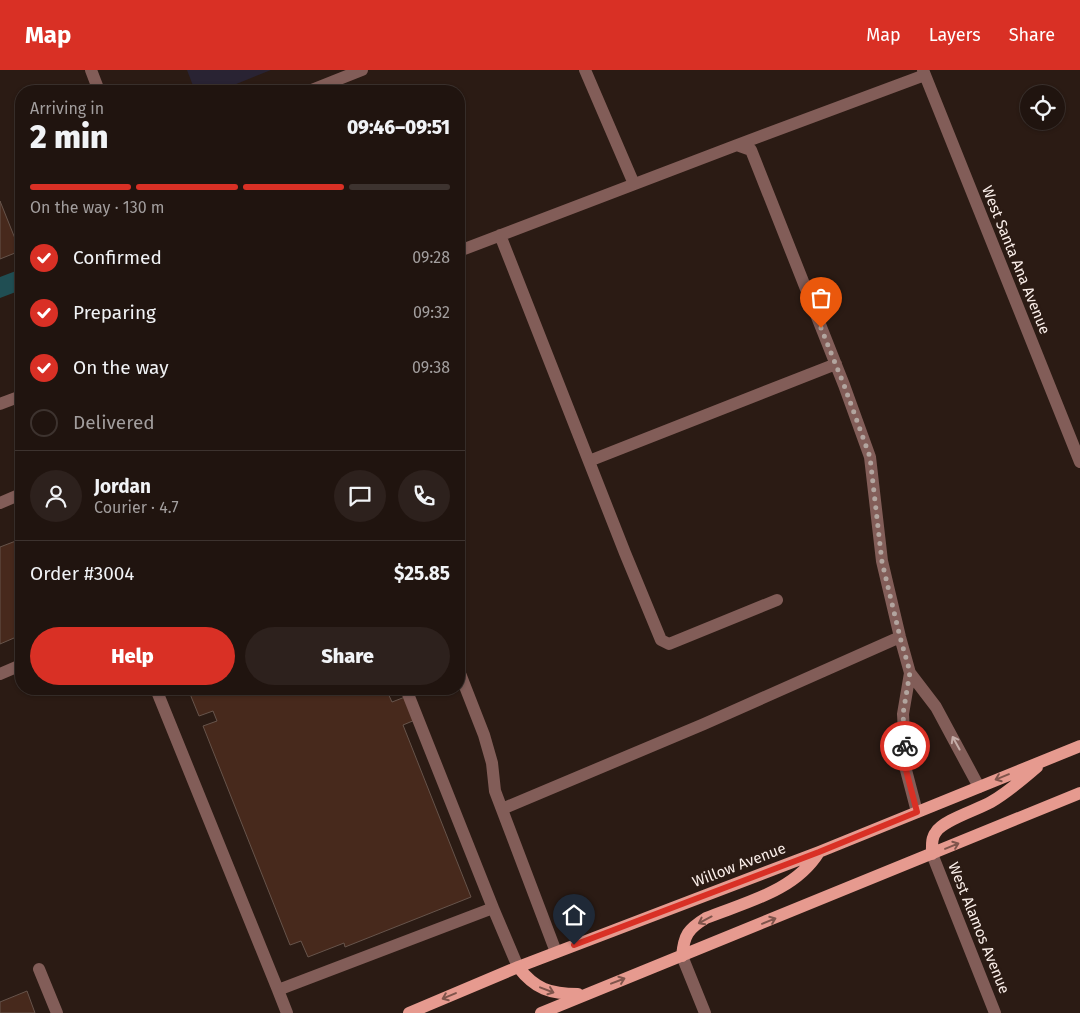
<!DOCTYPE html>
<meta charset="utf-8">
<style>
:root{--surface:#20140f;--page:#2d211d;--text:#f1f3f6;--muted:#a29e9e;--line:#3d332f;--accent:#d93025}
body{margin:0;font-family:"Fira Sans",sans-serif;background:var(--page);color:var(--text);height:100vh;display:flex;flex-direction:column;font-size:19px;white-space:nowrap}
*{box-sizing:border-box;margin:0}
p{font-size:16px;color:var(--muted)}
.icon{flex:none;width:28px;height:28px;fill:none;stroke:currentColor;stroke-width:2;stroke-linecap:round;stroke-linejoin:round}
.map{position:relative;flex:1;overflow:hidden}
.panel{position:absolute;left:15px;top:15px;width:450px;height:610px;display:flex;flex-direction:column;background:var(--surface);border-radius:20px;box-shadow:0 1px 4px #0004,0 0 0 1px var(--line)}
.panel>*{flex:none}
.tools{position:absolute;left:1020px;top:15px;display:grid;gap:10px}
.tools a{display:grid;place-items:center;width:45px;height:45px;border-radius:50%;background:var(--surface);box-shadow:0 1px 4px #0004,0 0 0 1px var(--line);font-size:25px}
.pin{position:absolute;display:grid;place-items:center;width:42px;height:42px;color:#fff;margin:-51px -21px;border-radius:50% 50% 50% 0;rotate:-45deg;box-shadow:0 0 5px #0007}
.pin .icon{rotate:45deg}
.courier{position:absolute;display:grid;place-items:center;width:50px;height:50px;margin:-25px;border:4px solid #d93025;border-radius:50%;background:#fff;color:#222;box-shadow:0 1px 6px #0007}
.summary em{font-style:normal;font-weight:800}
.summary div{display:flex;flex-direction:column-reverse}
.summary{display:flex;align-items:center;justify-content:space-between;height:85px;padding:0 15px}
h1{font-size:32px;font-weight:800;line-height:38px}
.bar{display:grid;grid-template-columns:repeat(4,1fr);gap:8px 5px;align-content:center;height:60px;padding:0 15px}
.bar i{height:6px;border-radius:4px;background:var(--line)}
.bar .selected{background:var(--accent)}
.bar p{grid-column:span 4}
.line{display:flex;align-items:center;gap:12px;padding:0 15px;border-top:1px solid var(--line)}
.line div{flex:1}
.round{display:grid;place-items:center;flex:none;width:52px;height:52px;border-radius:26px;background:var(--page)}
ol{padding:0 15px;list-style:none}
li{display:flex;align-items:center;gap:15px;height:55px}
li p{margin-inline-start:auto}
li .icon{padding:5px;border-radius:50%;background:var(--accent);color:#fff;stroke-width:4}
li:last-child{color:var(--muted)}
li i{width:28px;height:28px;border:2px solid var(--line);border-radius:50%}
.cta{display:flex;gap:10px;margin-top:auto;padding:10px 15px}
.cta a{flex:1;height:58px;border-radius:30px;background:var(--accent);color:#fff;font-size:20px;font-weight:800;line-height:58px;text-align:center}
.cta a+a{background:var(--page);color:var(--text)}
header{display:flex;align-items:center;gap:30px;box-sizing:border-box;height:70px;padding:0 25px;background:var(--accent);color:#fff}
header strong{font-size:24px}
nav{display:flex;gap:28px;margin-inline-start:auto;font-size:18px}
.map>svg:first-child{display:block}
.education{fill:#292333}
.water{fill:#204e53}
.building{fill:#47291c;stroke:#67544b}
.lines{fill:none;stroke-linecap:round;stroke-linejoin:round}
.minor{stroke:#825d58;stroke-width:12}
.major{stroke:#e69a8f;stroke-width:12}
.oneway{stroke:#c5ada8}
.oneway2{stroke:#7f544b}
.done{stroke:#b2a59f;stroke-width:5;stroke-dasharray:0 9}
.route{stroke:#d93025;stroke-width:6}
.labels{text-anchor:middle;dominant-baseline:central;stroke-width:5;stroke-linejoin:round;paint-order:stroke}
.street-label{font-size:15px;fill:#fbefea;stroke:#2b1b14}
</style>
<header>
<strong>Map</strong>
<nav><a>Map</a><a>Layers</a><a>Share</a></nav>
</header>
<div class="map">
<svg width="1080" height="943" viewBox="0 0 1080 943">
<rect width="100%" height="100%" fill="#2b1b14"/>
<path class="education" d="M 187,0 L 271,0 L 219,21 L 195,21 Z"/>
<path class="water" d="M 21,199 L 21,220 L 0,228 L 0,207 Z"/>
<path class="building" d="M 0,131 L 20,181 L 0,189 Z
M 21,469 L 21,565 L 0,574 L 0,477 Z
M 188,619 L 386,619 L 392,632 L 405,627 L 415,650 L 403,655 L 471,827 L 345,877 L 344,873 L 308,887 L 301,871 L 290,875 L 203,656 L 217,651 L 213,641 L 199,646 Z
M 27,921 L 35,943 L 0,943 L 0,932 Z"/>
<g class="lines">
<path class="minor" d="M 91,0 L 99,21
M 585,0 L 634,114
M 923,0 L 1080,392
M 309,21 L 362,0
M 737,75 L 925,5
M 500,165 L 625,483 L 661,570 L 669,574 L 777,530
M 459,181 L 737,75 L 751,80 L 844,315 L 870,387 L 882,491 L 900,567 L 910,603 L 936,637 L 979,717
M 0,334 L 21,326
M 589,391 L 836,294
M 0,433 L 21,424
M 459,601 L 484,665 L 492,693 L 495,721 L 556,882
M 910,603 L 903,644 L 906,700 L 917,742
M 0,604 L 21,595
M 156,619 L 278,920
M 406,619 L 493,838
M 502,739 L 704,654 L 900,567
M 932,784 L 995,943
M 682,886 L 705,943
M 39,899 L 57,943
M 287,943 L 278,920 L 493,838 L 518,897"/>
<path class="major" d="M 932,784 C 932,776 931,768 936,762 C 943,750 977,740 991,732 C 1008,722 1022,710 1037,697
M 682,886 C 684,865 688,859 706,848 C 746,832 795,821 819,782
M 518,897 C 535,919 550,924 578,924
M 409,943 L 518,897 L 819,782 L 1080,676
M 541,943 L 1080,723"/>
</g>
<defs><path id="oneway-shaft" d="M-6 0H5M1.5-3L5.5 0L1.5 3" fill="none" stroke-width="1.6" stroke-linecap="round" stroke-linejoin="round" transform="scale(1.25)"/></defs>
<use class="oneway" href="#oneway-shaft" transform="translate(956 673) rotate(-119)"/>
<g class="oneway2">
<use href="#oneway-shaft" transform="translate(1002 707) rotate(158)"/>
<use href="#oneway-shaft" transform="translate(952 776) rotate(-22)"/>
<use href="#oneway-shaft" transform="translate(705 850) rotate(152)"/>
<use href="#oneway-shaft" transform="translate(769 851) rotate(-22)"/>
<use href="#oneway-shaft" transform="translate(618 911) rotate(-21)"/>
<use href="#oneway-shaft" transform="translate(547 920) rotate(21)"/>
<use href="#oneway-shaft" transform="translate(449 926) rotate(157)"/>
</g>
<g class="lines">
<path class="done" d="M 821,258 L 844,315 L 870,387 L 882,492 L 900,567 L 910,602 L 903,644 L 905,676"/>
<path class="route" d="M 574,875 L 819,782 L 917,742 L 906,700 L 905,676"/>
</g>
<g class="labels">
<g class="street-label">
<text transform="translate(1016 190) rotate(68)">West Santa Ana Avenue</text>
<text transform="translate(739 795) rotate(-21)">Willow Avenue</text>
<text transform="translate(979 858) rotate(68)">West Alamos Avenue</text>
</g>
</g>
</svg>
<div class="tools">
<a><svg class="icon" aria-label="locate" viewBox="0 0 24 24"><circle cx="12" cy="12" r="6"/><path d="M12 2v4M12 18v4M2 12h4M18 12h4"/></svg></a>
</div>
<div class="pin" style="left:821px;top:258px;background:#ea580c"><svg class="icon" aria-label="bag" viewBox="0 0 24 24"><path d="M5 8h14l-1 12H6zM9 8a3 3 0 0 1 6 0"/></svg></div>
<div class="pin" style="left:574px;top:875px;background:#1f2937"><svg class="icon" aria-label="home" viewBox="0 0 24 24"><path d="M3 11l9-7 9 7M6 9v11h12V9"/></svg></div>
<div class="courier" style="left:905px;top:676px"><svg class="icon" aria-label="bike" viewBox="0 0 24 24"><circle cx="6" cy="16" r="4"/><circle cx="18" cy="16" r="4"/><path d="M6 16l4-8h5l3 8M10 8l3 8H6M13 5h3"/></svg></div>
<section class="panel">
<div class="summary"><div><h1>2 min</h1><p>Arriving in</p></div><em>09:46–09:51</em></div>
<div class="bar"><i class="selected"></i><i class="selected"></i><i class="selected"></i><i></i><p>On the way · 130 m</p></div>
<ol>
<li><svg class="icon" aria-label="check" viewBox="0 0 24 24"><path d="M5 12l5 5 9-10"/></svg>Confirmed<p>09:28</p></li>
<li><svg class="icon" aria-label="check" viewBox="0 0 24 24"><path d="M5 12l5 5 9-10"/></svg>Preparing<p>09:32</p></li>
<li><svg class="icon" aria-label="check" viewBox="0 0 24 24"><path d="M5 12l5 5 9-10"/></svg>On the way<p>09:38</p></li>
<li><i></i>Delivered</li>
</ol>
<div class="line" style="height:90px"><a class="round"><svg class="icon" aria-label="person" viewBox="0 0 24 24"><circle cx="12" cy="8" r="4"/><path d="M4 21q1-7 8-7t8 7"/></svg></a><div><b>Jordan</b><p>Courier · 4.7</p></div><a class="round"><svg class="icon" aria-label="chat" viewBox="0 0 24 24"><path d="M4 5h16v11H9l-5 4z"/></svg></a><a class="round"><svg class="icon" aria-label="phone" viewBox="0 0 24 24"><path d="M5 4h4l2 5-3 2q2 4 5 5l2-3 5 2v4C11 20 4 13 5 4z"/></svg></a></div>
<div class="line" style="height:65px"><div>Order #3004</div><b>$25.85</b></div>
<div class="cta"><a>Help</a><a>Share</a></div>
</section>
</div>
